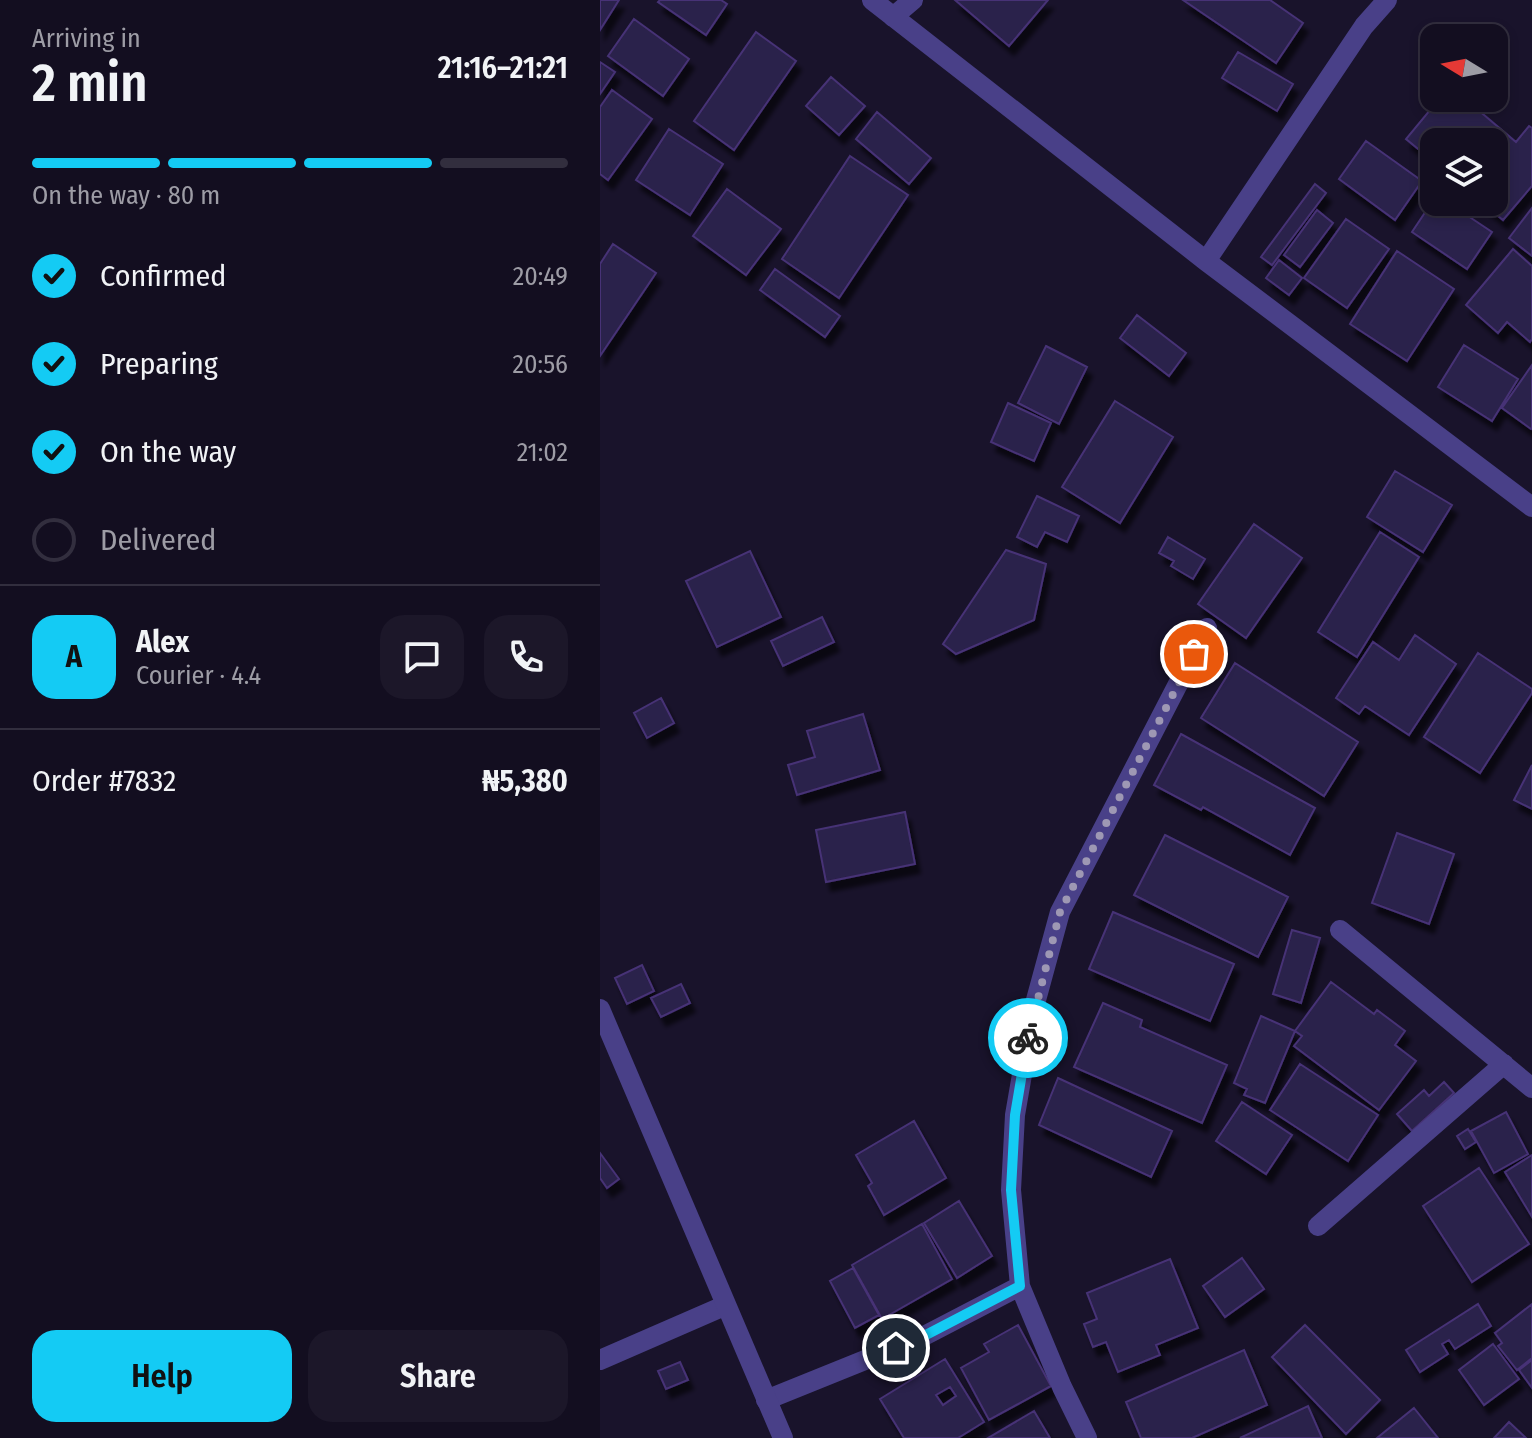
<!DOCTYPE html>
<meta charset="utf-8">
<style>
:root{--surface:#130e20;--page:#1c1729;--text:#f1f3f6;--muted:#9d9ca5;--line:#322e3e;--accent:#14cbf4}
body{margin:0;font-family:"Fira Sans Condensed",sans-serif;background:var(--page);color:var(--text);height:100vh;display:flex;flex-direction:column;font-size:30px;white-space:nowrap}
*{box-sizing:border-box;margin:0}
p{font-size:26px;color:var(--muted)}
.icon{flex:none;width:44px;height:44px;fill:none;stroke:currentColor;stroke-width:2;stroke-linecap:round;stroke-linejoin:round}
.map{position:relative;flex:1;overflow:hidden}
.drawer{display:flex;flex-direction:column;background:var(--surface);width:600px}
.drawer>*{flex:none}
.needle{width:52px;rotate:280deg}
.controls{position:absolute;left:820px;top:24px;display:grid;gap:16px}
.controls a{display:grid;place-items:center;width:88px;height:88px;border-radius:16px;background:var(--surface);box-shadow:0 4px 12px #0003,0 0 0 2px var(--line);font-size:40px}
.pin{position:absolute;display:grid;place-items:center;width:68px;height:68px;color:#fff;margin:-34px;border:4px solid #fff;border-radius:50%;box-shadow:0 2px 8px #0007}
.courier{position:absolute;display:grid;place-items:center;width:80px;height:80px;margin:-40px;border:6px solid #14cbf4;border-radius:50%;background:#fff;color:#222;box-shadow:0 2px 10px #0007}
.headline em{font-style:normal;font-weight:600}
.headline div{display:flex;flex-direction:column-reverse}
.headline{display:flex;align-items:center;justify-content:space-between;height:136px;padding:0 32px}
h1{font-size:52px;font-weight:600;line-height:60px}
.bar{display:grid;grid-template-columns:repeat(4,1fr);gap:12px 8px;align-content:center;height:96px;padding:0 32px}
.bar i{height:10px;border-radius:6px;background:var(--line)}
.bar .on{background:var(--accent)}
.bar p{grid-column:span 4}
.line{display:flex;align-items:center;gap:20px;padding:0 32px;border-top:2px solid var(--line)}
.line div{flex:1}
.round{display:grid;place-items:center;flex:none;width:84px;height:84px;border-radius:24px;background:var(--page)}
ol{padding:0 32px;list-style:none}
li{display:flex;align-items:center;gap:24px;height:88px}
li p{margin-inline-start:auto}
li .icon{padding:8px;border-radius:50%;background:var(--accent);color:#111;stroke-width:4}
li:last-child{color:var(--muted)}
li i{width:44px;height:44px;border:4px solid var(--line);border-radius:50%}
.cta{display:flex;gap:16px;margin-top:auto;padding:16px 32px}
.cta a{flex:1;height:92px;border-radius:24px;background:var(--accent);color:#111;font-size:32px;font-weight:600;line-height:92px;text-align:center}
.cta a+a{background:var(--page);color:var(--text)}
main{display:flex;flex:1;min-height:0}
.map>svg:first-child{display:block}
.building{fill:#2c204b;stroke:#463376;stroke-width:2;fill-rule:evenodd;filter:url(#shadow)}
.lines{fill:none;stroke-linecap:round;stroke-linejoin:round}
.minor{stroke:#494088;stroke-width:20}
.tertiary{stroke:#494088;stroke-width:20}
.done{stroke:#9e98b4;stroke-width:8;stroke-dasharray:0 14.4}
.route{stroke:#14cbf4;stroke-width:10}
</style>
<main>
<section class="drawer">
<div class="headline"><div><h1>2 min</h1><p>Arriving in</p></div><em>21:16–21:21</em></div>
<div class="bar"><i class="on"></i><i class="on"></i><i class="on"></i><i></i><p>On the way · 80 m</p></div>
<ol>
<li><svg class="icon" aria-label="check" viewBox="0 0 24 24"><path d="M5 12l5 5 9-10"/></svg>Confirmed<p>20:49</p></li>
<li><svg class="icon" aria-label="check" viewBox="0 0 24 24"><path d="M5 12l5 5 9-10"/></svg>Preparing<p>20:56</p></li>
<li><svg class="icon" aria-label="check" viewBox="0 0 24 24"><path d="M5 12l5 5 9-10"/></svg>On the way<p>21:02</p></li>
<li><i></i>Delivered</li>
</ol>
<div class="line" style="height:144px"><b class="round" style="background:var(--accent);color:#111">A</b><div><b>Alex</b><p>Courier · 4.4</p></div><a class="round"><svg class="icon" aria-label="chat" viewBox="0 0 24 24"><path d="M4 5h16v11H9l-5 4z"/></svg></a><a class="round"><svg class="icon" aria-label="phone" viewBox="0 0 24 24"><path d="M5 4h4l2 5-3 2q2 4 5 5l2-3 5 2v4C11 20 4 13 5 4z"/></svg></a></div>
<div class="line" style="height:104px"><div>Order #7832</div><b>₦5,380</b></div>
<div class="cta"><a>Help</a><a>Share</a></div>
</section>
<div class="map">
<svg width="932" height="1438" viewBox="0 0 932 1438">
<defs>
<filter id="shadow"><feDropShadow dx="5" dy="9" stdDeviation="2" flood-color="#0009"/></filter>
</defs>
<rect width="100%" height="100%" fill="#19132b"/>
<path class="building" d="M 0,0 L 19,0 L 0,30 Z
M 60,0 L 121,0 L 127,4 L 106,35 L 58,2 Z
M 355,0 L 448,0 L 409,46 Z
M 583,0 L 670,0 L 703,23 L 676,63 Z
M 34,19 L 89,59 L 63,96 L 8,56 Z
M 156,32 L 196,61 L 134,150 L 94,121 Z
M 638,52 L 693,84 L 677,111 L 622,78 Z
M 0,62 L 15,72 L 0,94 Z
M 231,77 L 265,106 L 239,135 L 206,106 Z
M 12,90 L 52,119 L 8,180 L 0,174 L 0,107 Z
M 840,98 L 864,98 L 916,142 L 929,126 L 932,128 L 932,186 L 903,220 L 881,202 L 894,202 L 894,142 L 834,142 L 834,162 L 806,139 Z
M 277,112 L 331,158 L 309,184 L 256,139 Z
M 69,129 L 123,164 L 90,215 L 36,180 Z
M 766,141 L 822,181 L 795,220 L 739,179 Z
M 250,156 L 308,195 L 239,298 L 182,259 Z
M 715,184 L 726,193 L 672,265 L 661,257 Z
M 127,189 L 181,229 L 146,275 L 93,236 Z
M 834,199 L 834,202 L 847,202 L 892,232 L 867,269 L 812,232 Z
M 932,208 L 932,256 L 909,238 Z
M 717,210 L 733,223 L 700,267 L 684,255 Z
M 746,219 L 789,249 L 747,308 L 704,278 Z
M 13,244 L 56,273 L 0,356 L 0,264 Z
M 913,249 L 932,266 L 932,339 L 930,342 L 907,322 L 898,333 L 866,305 Z
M 797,251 L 854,289 L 807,361 L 750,324 Z
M 679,260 L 702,278 L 689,295 L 666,278 Z
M 175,269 L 240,316 L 225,337 L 160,290 Z
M 537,315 L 586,353 L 569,376 L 520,338 Z
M 864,345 L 918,379 L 892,421 L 838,387 Z
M 446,346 L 487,367 L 459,424 L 418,403 Z
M 932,365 L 932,428 L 931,429 L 902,408 Z
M 515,401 L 573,437 L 520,523 L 462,487 Z
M 408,403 L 451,423 L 434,461 L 391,442 Z
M 795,471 L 852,505 L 823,552 L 767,517 Z
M 437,496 L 479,516 L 467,542 L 445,532 L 437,547 L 417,537 Z
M 654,524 L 702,558 L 646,638 L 598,604 Z
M 780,532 L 819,557 L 757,657 L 718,632 Z
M 568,537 L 605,559 L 593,579 L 571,566 L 574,561 L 559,553 Z
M 406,550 L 446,564 L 434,620 L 356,654 L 343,644 Z
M 150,551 L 181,617 L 117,647 L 86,581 Z
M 222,617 L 234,642 L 183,666 L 171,641 Z
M 815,635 L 856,664 L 809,735 L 765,706 L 759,714 L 736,698 L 773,642 L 799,660 Z
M 878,653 L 932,689 L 932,693 L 880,773 L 824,737 Z
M 635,663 L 758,742 L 724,796 L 601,718 Z
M 61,698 L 74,723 L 47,738 L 34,713 Z
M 263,714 L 280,770 L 197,795 L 188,765 L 215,757 L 207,731 Z
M 581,734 L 715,808 L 690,855 L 603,807 L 601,810 L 554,785 Z
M 932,765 L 932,809 L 914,800 Z
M 305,812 L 315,864 L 226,882 L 216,830 Z
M 797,833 L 854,854 L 829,924 L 772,903 Z
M 565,835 L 688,897 L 658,957 L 534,895 Z
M 513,912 L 634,964 L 610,1021 L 489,969 Z
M 692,930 L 720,938 L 701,1003 L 673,994 Z
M 42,965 L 54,991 L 27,1004 L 15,978 Z
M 731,982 L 774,1014 L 777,1010 L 805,1031 L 795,1045 L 816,1061 L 779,1110 L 694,1046 L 702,1036 L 695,1031 Z
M 81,984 L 90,1003 L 61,1017 L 51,998 Z
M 503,1003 L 542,1020 L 540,1027 L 627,1065 L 602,1123 L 474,1067 Z
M 661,1016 L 695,1031 L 665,1103 L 644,1095 L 647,1089 L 634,1083 Z
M 700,1064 L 778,1115 L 748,1161 L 670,1110 Z
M 458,1078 L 572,1131 L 551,1177 L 439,1125 Z
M 844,1082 L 854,1093 L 812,1131 L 797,1114 L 824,1090 L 829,1096 Z
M 642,1102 L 692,1135 L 666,1174 L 616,1141 Z
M 906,1112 L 928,1154 L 894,1173 L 871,1131 Z
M 314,1121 L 346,1178 L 284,1215 L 268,1186 L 272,1183 L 256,1155 Z
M 868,1129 L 876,1142 L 865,1149 L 857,1136 Z
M 0,1153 L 19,1179 L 7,1188 L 0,1178 Z
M 932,1155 L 932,1217 L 905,1172 Z
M 879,1168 L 929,1244 L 872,1282 L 823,1206 Z
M 359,1201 L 392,1256 L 357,1278 L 324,1223 Z
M 322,1224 L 352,1279 L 282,1319 L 252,1265 Z
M 642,1258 L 664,1289 L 625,1317 L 603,1286 Z
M 570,1259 L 598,1328 L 556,1345 L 560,1355 L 518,1372 L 506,1342 L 493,1347 L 484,1324 L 497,1319 L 487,1293 Z
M 253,1268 L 279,1315 L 255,1328 L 230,1281 Z
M 878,1304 L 891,1326 L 855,1349 L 849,1340 L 842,1344 L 848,1354 L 820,1372 L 806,1350 Z
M 932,1304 L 932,1358 L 917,1370 L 898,1346 L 902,1343 L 895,1333 Z
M 418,1325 L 451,1386 L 389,1420 L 361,1368 L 389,1352 L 384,1344 Z
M 705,1325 L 780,1400 L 746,1434 L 672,1357 Z
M 893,1344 L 919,1379 L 884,1405 L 859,1370 Z
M 644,1350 L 667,1405 L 592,1438 L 541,1438 L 526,1402 Z
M 345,1359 L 384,1422 L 358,1438 L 304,1438 L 280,1399 ZM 350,1387 L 356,1396 L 343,1405 L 336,1395 Z
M 932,1360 L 932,1388 L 919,1370 Z
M 80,1362 L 88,1380 L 66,1389 L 58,1371 Z
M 708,1406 L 722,1438 L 640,1438 Z
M 814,1408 L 838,1438 L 777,1438 Z
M 434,1411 L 450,1438 L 388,1438 Z
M 909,1422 L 926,1438 L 894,1438 Z"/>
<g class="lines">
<path class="minor" d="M 272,0 L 606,261 L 932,507
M 293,17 L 313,0
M 606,261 L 764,26 L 787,0
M 740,930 L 932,1088
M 718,1226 L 904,1064
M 0,1360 L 124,1306
M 166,1400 L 322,1337 L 420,1286
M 487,1438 L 462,1387 L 420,1286 L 411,1190 L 415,1115 L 433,1011 L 460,912 L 607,628"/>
<path class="tertiary" d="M 0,1009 L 183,1438"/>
</g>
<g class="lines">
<path class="done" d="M 428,1038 L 460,912 L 594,654"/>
<path class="route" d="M 296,1348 L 322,1337 L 420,1286 L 411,1190 L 415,1115 L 428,1038"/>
</g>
</svg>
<div class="controls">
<a><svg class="needle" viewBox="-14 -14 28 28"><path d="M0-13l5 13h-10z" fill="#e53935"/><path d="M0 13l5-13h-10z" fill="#9d9ca5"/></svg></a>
<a><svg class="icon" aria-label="layers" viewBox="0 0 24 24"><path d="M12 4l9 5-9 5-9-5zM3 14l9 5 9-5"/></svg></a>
</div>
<div class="pin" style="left:594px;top:654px;background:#ea580c"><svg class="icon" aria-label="bag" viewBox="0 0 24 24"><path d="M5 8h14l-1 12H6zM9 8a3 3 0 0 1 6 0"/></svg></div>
<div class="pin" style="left:296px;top:1348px;background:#1f2937"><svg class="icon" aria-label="home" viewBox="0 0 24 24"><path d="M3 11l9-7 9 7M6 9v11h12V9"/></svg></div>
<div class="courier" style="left:428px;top:1038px"><svg class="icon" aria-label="bike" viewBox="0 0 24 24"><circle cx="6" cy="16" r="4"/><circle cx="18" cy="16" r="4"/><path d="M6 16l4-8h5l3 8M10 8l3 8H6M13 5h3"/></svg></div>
</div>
</main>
